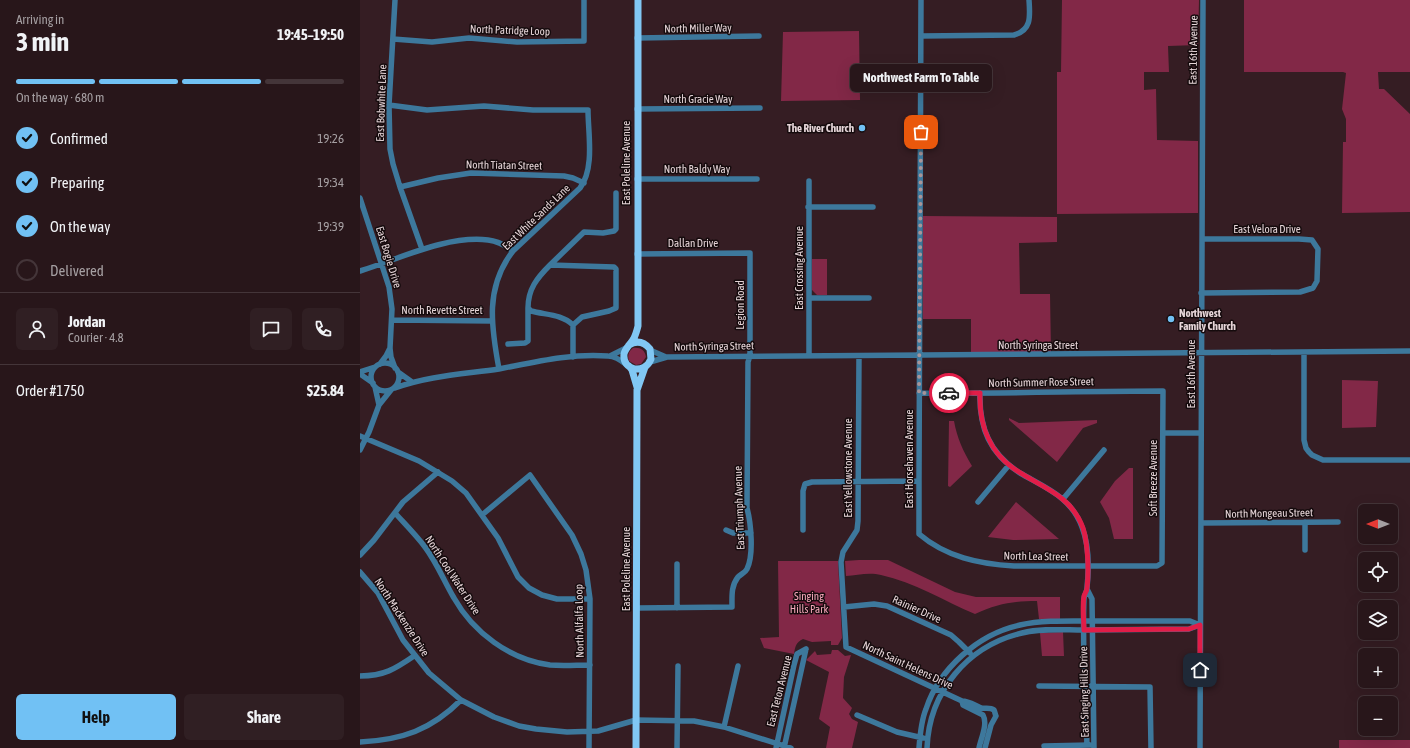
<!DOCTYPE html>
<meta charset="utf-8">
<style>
:root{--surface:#28161a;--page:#301f23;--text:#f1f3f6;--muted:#a59fa2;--line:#443539;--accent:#71c1f4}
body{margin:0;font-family:"Asap Condensed",sans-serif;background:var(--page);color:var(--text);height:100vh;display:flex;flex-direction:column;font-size:15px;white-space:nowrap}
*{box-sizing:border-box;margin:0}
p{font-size:13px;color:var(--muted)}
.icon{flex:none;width:22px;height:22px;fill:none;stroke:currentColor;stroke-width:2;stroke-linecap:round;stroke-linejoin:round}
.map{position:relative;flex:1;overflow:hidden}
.panel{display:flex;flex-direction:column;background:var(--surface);width:360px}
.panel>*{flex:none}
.needle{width:26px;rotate:270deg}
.fabs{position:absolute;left:998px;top:504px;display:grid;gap:8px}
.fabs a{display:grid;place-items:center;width:40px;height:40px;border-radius:6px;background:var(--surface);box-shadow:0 4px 16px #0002,0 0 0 1px var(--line);font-size:20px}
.pin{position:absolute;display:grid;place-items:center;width:34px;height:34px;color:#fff;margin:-17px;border-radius:8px;box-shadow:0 2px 6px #0006}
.courier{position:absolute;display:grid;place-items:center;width:40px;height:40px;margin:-20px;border:3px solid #e11d48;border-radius:50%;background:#fff;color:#222;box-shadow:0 1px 5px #0007}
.bubble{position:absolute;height:28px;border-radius:6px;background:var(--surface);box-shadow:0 4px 16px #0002,0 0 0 1px var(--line);font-size:13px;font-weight:700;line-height:28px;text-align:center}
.summary em{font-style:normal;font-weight:700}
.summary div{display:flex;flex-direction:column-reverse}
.summary{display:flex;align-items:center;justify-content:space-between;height:68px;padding:0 16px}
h1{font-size:26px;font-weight:700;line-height:30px}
.bar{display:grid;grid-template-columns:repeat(4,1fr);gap:6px 4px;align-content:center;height:48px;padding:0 16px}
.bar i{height:5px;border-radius:3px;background:var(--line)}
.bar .active{background:var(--accent)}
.bar p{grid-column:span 4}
.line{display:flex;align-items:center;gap:10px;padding:0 16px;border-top:1px solid var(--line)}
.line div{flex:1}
.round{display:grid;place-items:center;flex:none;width:42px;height:42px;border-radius:6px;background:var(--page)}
ol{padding:0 16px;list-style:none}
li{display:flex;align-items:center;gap:12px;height:44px}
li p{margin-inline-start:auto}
li .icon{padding:4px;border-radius:50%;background:var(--accent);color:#111;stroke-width:4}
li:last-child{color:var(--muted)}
li i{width:22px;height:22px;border:2px solid var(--line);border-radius:50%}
.action{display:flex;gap:8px;margin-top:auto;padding:8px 16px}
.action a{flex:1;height:46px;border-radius:6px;background:var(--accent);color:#111;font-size:16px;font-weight:700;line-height:46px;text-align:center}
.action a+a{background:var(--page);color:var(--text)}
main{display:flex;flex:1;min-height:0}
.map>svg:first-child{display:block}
.green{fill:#822847}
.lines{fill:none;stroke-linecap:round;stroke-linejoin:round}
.minor{stroke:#3d789c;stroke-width:5.5}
.major{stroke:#81c7f4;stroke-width:7}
.done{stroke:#a89599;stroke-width:4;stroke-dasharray:0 7.2}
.route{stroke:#e11d48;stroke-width:5}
.poi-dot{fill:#71c1f4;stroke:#150b0d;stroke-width:1.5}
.labels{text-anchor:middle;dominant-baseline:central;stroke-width:3;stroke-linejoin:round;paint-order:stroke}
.street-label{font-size:11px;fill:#e6d5d8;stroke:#150b0d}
.poi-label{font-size:11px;font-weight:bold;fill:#e6d5d8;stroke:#150b0d;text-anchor:end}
.park-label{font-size:11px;fill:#f6a8bb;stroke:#150b0d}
</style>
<main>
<section class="panel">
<div class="summary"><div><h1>3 min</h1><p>Arriving in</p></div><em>19:45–19:50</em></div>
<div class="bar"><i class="active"></i><i class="active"></i><i class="active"></i><i></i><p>On the way · 680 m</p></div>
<ol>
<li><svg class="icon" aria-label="check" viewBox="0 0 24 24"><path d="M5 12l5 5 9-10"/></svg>Confirmed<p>19:26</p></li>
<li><svg class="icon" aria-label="check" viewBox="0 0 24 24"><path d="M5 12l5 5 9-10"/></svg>Preparing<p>19:34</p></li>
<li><svg class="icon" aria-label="check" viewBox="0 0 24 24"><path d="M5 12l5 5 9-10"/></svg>On the way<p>19:39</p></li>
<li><i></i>Delivered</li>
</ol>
<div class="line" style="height:72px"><a class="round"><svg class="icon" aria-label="person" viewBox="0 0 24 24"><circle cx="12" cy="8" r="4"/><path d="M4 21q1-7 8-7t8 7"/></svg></a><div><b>Jordan</b><p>Courier · 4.8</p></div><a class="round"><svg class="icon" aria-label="chat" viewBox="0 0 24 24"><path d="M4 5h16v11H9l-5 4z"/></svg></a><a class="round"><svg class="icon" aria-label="phone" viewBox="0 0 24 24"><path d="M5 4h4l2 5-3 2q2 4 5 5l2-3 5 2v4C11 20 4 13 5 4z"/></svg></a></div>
<div class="line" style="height:52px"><div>Order #1750</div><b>$25.84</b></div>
<div class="action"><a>Help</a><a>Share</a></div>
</section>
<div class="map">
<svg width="1050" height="748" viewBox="0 0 1050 748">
<rect width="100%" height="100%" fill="#351d23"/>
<path class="green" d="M 702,0 L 839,0 L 838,45 L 808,46 L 809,72 L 784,72 L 784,90 L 796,89 L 797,140 L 838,141 L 838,213 L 697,214 L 697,72 L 701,72 Z
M 884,0 L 1050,0 L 1050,72 L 1018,72 L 1019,89 L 1024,89 L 1050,114 L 1050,212 L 982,213 L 983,142 L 986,142 L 986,119 L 982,109 L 986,73 L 983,72 L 884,72 Z
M 499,31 L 500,100 L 421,101 L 423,32 Z
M 563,216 L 697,217 L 697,242 L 659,243 L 660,294 L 690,294 L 691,352 L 611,352 L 611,319 L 563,319 Z
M 452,259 L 467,259 L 467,295 L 457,295 L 452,290 Z
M 273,348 C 280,347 285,350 286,357 L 281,364 L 276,365 L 269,361 C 267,355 269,351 273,348 Z
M 982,380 L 1018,381 L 1016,427 L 982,428 Z
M 649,418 L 659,423 L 737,420 L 737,423 L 723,428 L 697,462 L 649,420 Z
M 589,421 L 594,421 C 597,438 603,451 612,466 L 590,487 L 588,486 Z
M 769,468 L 773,468 L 773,539 L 754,539 L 749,518 L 740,502 L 755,481 Z
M 656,502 L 699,539 L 653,540 L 628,537 Z
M 499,560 L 528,560 L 595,592 L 616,597 L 700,597 L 700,619 L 679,619 L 677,601 C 653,601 637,604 615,614 C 584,601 554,582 521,575 C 510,572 497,575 486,576 L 485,561 Z
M 418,561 L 478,561 L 482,638 L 478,645 L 471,645 L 471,641 L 452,642 L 443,639 C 436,642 435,647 434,654 L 404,648 L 400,638 L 419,637 Z
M 703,632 L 704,656 L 682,656 L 680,633 Z
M 472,650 L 478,650 L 485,656 L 491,655 L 484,677 L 483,698 L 492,708 L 489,714 L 492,719 L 498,722 L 492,748 L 466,748 L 470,727 L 459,719 L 469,672 L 446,660 L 455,651 L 457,655 L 471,654 Z
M 979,740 L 1050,740 L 1050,748 L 979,748 Z"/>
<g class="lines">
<path class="minor" d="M 35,0 L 29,105 L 30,149 L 33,164 L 40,187 L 62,249
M 561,36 L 654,35 C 672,30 670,16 669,0
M 277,38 L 399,36
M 33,39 L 72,42 L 109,38 L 157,42 L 224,41 L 224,0
M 29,105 L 67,110 L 124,106 L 173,110 L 228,110 C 228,133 235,168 220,188 L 153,251 C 125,287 131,326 139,369
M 277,109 L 400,108
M 277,179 L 397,179
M 449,181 L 449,355
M 40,187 L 78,178 L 111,173 L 204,176 L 213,178 L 224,183
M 0,198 L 29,287 L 32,309 L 30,348 L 31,357 L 35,368
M 448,207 L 513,207
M 190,265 L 224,232 L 243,233 L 254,231 L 256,229 L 256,193
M 0,271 C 39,259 87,235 128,240 C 138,241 145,245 153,251
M 841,293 L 940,292 L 953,288 L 957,281 L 958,249 L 952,240 L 939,239 L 842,239
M 449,298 L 509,298
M 32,320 L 132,321
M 213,325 L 222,317 L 249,311 L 256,308 L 256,269 L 254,267 L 190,265 C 177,278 168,289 168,308 L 171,311 C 186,315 202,314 213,325 L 213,357
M 148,344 L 165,343 L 168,341 L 168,308
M 290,350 L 306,357
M 944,352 L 944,440 L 946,448 L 949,452 L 952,455 L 963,460 L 1050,460
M 250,356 L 266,348
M 499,356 L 498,521 L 497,530 L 483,552 L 481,562 L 486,647 L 602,701 C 609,701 614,705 621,708 C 625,709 630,707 634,710 C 635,712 635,714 636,716 L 631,725 L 625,748
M 290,362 L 307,357 L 1050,351
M11 377a14 14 0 1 1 28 0a14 14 0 1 1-28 0Z
M 20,364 L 26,356 L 30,348
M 0,372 L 15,367
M 38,372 L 52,382
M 0,374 L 13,383
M 15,387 L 19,405
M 35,388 C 67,376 105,374 139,369 C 175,362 211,353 248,356 C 254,356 262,361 267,365
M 559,393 C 641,394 722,391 803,391 L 802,563 L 797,566 L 654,566 C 619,564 586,557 559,534 L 559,481 L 561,0
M 620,393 C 619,428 630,454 660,473 C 686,488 711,497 722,527 C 729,545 729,569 727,588 C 727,592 724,595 724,599 C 722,649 726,699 727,748
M 803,433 L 841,433
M 0,436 L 59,461 L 92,481 L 106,493 L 138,538 L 158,577 L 169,588 L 182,595 L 197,599 L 230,599
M 0,450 L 9,432 L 19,405 L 31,390
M 703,499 L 744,450
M 618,502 L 649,465
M 35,513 C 45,524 56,535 65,547 C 77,563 84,581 94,598 C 113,632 150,660 190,665 C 203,666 217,665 230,665
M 122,515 L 170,475 L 212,535 L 221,554 L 226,570 L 230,599 L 229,748
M 841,523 L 978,522
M 366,530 L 373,533 L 391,533
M 443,530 L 443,491 L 445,484 L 452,482 L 559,481
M 945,550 L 945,522
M 0,555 L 14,540 L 43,502 L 78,472
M 317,564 L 317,608
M 0,572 L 18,593 L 43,640 L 69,673 L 101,700 L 134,717 L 159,726 L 176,729 L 207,732 L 238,731 L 276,720 L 334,721 L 364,727 L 431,748
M 727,589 L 732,599 L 734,748
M 484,607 L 514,604 L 527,606 L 591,635 L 599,642 L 610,653
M 277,608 L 372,607 C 372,596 371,586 378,577 C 381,574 385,573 387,569 C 394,555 391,523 387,508 L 388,362 L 390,356 L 390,253 L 277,254
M 0,676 C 24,676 35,669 54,656
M 679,686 L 790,687 L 791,748
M 602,701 L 603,705 L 623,715 C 628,724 621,738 619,748
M 497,715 L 537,732 L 563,738
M 364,727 L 378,666
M 0,742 C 42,740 71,730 101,700
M 684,746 L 730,745
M 317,748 L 318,666
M 416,748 L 434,665 L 437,654 L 446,649
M 424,748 L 446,649
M 559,748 C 560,735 561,721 566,709 C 579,669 618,634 660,625 C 683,620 708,621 732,621 C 765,621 797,621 830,621 L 840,625
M 567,748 C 569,692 607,646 662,633 C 682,628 703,630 723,630 C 758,630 794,629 829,629 L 840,625
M 840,748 L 843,0"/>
<path class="major" d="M 269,345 C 277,340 284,342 290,349 L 291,359 C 285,375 262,371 264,354 C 265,348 271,344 274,338 C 276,334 277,330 278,326 L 278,0
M 269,366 L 272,370 L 277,387
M 276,748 L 277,390 L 285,367"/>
</g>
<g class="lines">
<path class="done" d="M 561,132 L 559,393 L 589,393"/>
<path class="route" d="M 589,393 L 620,393 C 619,422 628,450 653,468 C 679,487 710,493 723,528 C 728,544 729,571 727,588 C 727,591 725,593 724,596 C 722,607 724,620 724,630 L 829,629 L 840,625 L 840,670"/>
</g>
<g class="poi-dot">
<circle cx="502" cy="128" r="4"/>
<circle cx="811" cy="319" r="4"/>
</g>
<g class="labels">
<g class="street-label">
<text transform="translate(338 28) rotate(-1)">North Miller Way</text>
<text transform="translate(150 30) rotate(2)">North Patridge Loop</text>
<text transform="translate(833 50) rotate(-89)">East 16th Avenue</text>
<text x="338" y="99">North Gracie Way</text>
<text transform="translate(21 103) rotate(-88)">East Bobwhite Lane</text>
<text transform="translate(266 163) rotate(-90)">East Poleline Avenue</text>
<text transform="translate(144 165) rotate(1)">North Tiatan Street</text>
<text x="337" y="169">North Baldy Way</text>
<text transform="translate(176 217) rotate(-44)">East White Sands Lane</text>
<text x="907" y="229">East Velora Drive</text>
<text x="333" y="243">Dallan Drive</text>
<text transform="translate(29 257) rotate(73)">East Bogie Drive</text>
<text transform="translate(439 268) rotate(-90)">East Crossing Avenue</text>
<text transform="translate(380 305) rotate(-90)">Legion Road</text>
<text x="82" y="310">North Revette Street</text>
<text x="678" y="345">North Syringa Street</text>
<text transform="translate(354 346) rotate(-1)">North Syringa Street</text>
<text transform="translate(831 374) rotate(-90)">East 16th Avenue</text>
<text transform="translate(681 382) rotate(-1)">North Summer Rose Street</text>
<text transform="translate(549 459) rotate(-90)">East Horsehaven Avenue</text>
<text transform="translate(488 468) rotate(-90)">East Yellowstone Avenue</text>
<text transform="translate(793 478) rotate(-90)">Soft Breeze Avenue</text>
<text transform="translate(379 508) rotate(-92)">East Triumph Avenue</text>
<text transform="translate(909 513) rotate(-1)">North Mongeau Street</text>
<text transform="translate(676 556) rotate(1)">North Lea Street</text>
<text transform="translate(266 569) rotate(-90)">East Poleline Avenue</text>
<text transform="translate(93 575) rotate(57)">North Cool Water Drive</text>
<text transform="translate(557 609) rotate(24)">Rainier Drive</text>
<text transform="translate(42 617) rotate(57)">North Mackenzie Drive</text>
<text transform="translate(219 621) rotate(-91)">North Alfalfa Loop</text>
<text transform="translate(548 665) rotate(25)">North Saint Helens Drive</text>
<text transform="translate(419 691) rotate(-76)">East Teton Avenue</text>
<text transform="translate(724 692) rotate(-91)">East Singing Hills Drive</text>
</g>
<g class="poi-label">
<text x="494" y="128">The River Church</text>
<text x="819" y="313" text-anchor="start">Northwest<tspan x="819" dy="13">Family Church</tspan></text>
</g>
<g class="park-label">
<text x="449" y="596">Singing<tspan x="449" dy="13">Hills Park</tspan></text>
</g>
</g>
</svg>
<div class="fabs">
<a><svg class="needle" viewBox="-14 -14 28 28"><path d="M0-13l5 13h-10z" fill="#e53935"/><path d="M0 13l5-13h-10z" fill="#a59fa2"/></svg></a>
<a><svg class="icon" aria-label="locate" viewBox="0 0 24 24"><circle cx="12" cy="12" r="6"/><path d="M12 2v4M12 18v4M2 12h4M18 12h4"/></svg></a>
<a><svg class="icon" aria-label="layers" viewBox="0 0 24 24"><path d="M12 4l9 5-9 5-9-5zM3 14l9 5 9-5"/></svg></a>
<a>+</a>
<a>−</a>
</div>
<div class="pin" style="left:561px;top:132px;background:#ea580c"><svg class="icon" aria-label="bag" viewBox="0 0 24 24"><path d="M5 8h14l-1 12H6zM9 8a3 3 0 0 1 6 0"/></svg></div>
<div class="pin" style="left:840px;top:670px;background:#1f2937"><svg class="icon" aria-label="home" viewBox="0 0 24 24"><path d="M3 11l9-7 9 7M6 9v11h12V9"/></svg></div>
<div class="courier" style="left:589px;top:393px"><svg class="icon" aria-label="car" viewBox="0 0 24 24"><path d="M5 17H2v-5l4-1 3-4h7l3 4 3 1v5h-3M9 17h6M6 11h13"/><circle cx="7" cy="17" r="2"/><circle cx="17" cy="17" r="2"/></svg></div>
<div class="bubble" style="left:490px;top:64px;width:142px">Northwest Farm To Table</div>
</div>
</main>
